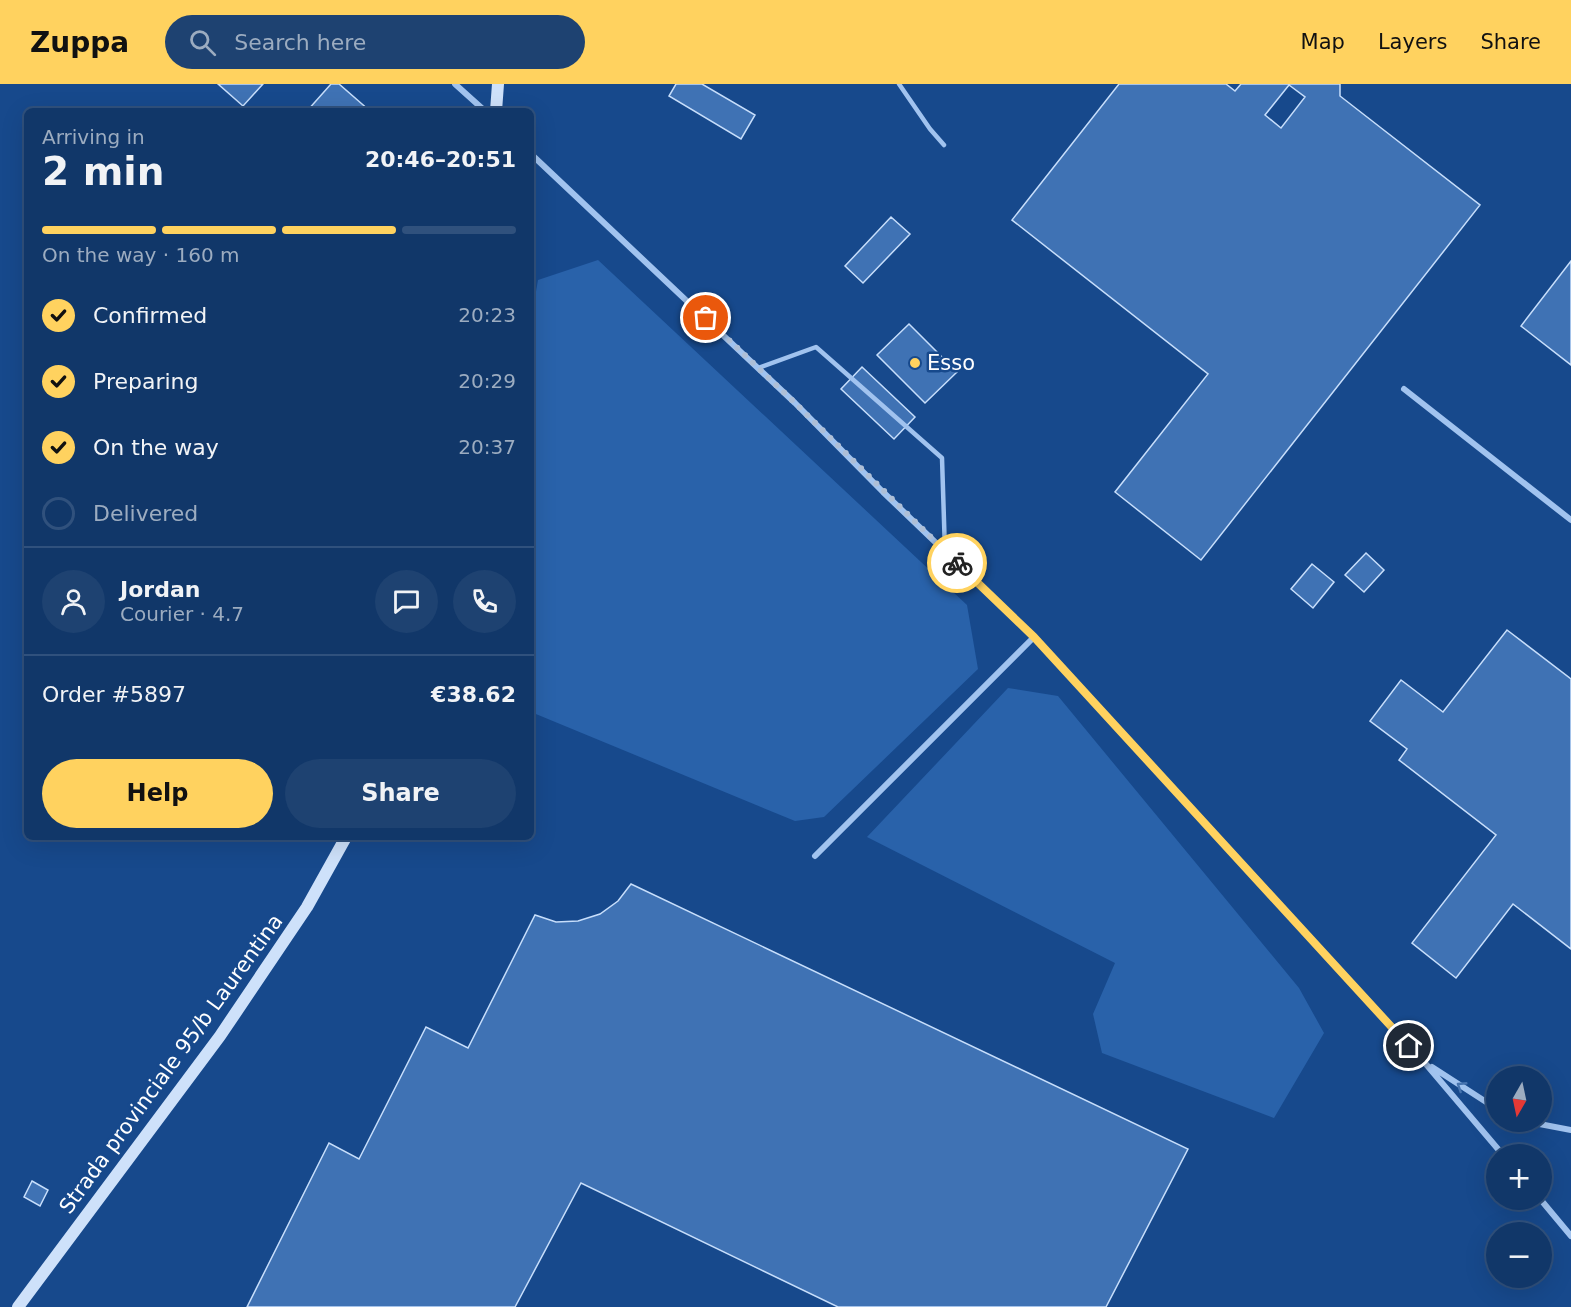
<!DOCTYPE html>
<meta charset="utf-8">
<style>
:root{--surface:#113769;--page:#1e4271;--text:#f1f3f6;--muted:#9cacc0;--line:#30517d;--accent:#ffd25f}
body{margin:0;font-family:"DejaVu Sans",sans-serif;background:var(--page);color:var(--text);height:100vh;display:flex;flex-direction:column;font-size:22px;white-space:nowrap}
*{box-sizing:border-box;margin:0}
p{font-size:20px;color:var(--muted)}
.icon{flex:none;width:33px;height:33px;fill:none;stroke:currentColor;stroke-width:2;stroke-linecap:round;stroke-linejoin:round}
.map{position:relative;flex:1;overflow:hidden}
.drawer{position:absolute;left:24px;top:24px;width:510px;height:732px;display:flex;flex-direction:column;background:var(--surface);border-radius:9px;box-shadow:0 6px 24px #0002,0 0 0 2px var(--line)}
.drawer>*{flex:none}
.needle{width:39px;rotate:189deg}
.buttons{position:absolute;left:1486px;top:982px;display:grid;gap:12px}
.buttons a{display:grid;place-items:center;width:66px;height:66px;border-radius:50%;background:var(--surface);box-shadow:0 6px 24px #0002,0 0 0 2px var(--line);font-size:30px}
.pin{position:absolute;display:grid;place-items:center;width:51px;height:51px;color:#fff;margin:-26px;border:3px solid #fff;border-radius:50%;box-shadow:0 2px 6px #0007}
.courier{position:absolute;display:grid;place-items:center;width:60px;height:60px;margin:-30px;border:4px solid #ffd25f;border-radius:50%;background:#fff;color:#222;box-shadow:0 2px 8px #0007}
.head em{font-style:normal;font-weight:700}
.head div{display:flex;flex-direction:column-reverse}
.head{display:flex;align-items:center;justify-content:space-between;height:102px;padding:0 18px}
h1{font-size:39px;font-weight:700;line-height:45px}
.bar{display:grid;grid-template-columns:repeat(4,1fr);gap:9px 6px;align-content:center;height:72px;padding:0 18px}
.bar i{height:8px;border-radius:4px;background:var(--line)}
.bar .active{background:var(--accent)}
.bar p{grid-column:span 4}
.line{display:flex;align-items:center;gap:15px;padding:0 18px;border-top:2px solid var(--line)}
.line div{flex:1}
.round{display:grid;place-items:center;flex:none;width:63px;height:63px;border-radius:32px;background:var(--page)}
ol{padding:0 18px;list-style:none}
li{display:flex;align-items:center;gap:18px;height:66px}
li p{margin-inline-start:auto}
li .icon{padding:6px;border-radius:50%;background:var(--accent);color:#111;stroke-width:4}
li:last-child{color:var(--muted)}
li i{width:33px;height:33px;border:3px solid var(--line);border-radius:50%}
.cta{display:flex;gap:12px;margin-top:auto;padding:12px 18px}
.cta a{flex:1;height:69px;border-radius:36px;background:var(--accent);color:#111;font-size:24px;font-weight:700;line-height:69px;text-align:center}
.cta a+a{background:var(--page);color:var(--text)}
header{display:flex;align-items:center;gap:36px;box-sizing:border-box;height:84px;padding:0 30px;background:var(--accent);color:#111}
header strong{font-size:28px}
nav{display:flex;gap:33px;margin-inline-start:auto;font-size:21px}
.search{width:420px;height:54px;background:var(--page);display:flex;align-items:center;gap:15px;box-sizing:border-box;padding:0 21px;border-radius:33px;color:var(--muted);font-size:22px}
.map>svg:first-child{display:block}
.green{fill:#2962aa}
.building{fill:#3f72b4;stroke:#c7defb;stroke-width:1.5;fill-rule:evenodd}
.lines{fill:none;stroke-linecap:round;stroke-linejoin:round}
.service{stroke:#a1c3ef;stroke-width:4.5}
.minor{stroke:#a1c3ef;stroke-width:6}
.secondary{stroke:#cee1fa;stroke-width:12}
.oneway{stroke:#4774af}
.done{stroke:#aebfd7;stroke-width:6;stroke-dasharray:0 10.8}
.route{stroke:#ffd25f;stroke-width:8}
.poi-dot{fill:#ffd25f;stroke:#17498c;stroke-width:2}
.labels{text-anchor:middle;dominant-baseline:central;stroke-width:5;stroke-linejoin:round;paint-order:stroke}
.poi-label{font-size:21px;fill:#fff;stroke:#17498c;text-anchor:start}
.street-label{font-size:21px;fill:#fff;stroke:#17498c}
</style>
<header>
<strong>Zuppa</strong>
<div class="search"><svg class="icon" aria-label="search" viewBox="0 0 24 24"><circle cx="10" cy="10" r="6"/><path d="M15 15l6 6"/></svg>Search here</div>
<nav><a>Map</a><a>Layers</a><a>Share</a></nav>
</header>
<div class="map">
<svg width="1571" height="1223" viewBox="0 0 1571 1223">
<rect width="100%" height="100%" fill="#17498c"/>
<path class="green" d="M 598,176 L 967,521 L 978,585 L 824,733 L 795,737 L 531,628 L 531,236 L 538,196 Z
M 1008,604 L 1058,612 L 1299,904 L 1324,949 L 1274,1034 L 1102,969 L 1093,930 L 1115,879 L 867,753 Z"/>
<path class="building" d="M 218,0 L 263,0 L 243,22 Z
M 331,0 L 339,0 L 370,27 L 307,27 Z
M 676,0 L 702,0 L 755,31 L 741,55 L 669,12 Z
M 1119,0 L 1226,0 L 1235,7 L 1241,0 L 1340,0 L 1340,12 L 1480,121 L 1201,476 L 1115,408 L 1208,290 L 1012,136 ZM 1289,1 L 1305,13 L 1281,44 L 1265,31 Z
M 891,133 L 910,150 L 863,199 L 845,182 Z
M 1571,177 L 1571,281 L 1521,242 Z
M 909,240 L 957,288 L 925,319 L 877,271 Z
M 862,283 L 915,333 L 894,355 L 841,305 Z
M 1366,469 L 1384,486 L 1364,508 L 1345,491 Z
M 1312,480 L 1334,498 L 1313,524 L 1291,505 Z
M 1507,546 L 1571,595 L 1571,865 L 1513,820 L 1456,894 L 1412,859 L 1496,751 L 1399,676 L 1407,665 L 1370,637 L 1401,596 L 1443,628 Z
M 631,800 L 1188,1065 L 1106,1223 L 838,1223 L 581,1099 L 515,1223 L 247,1223 L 329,1059 L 359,1075 L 426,943 L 468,964 L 535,831 L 556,838 L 578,837 L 600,830 L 618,817 Z
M 32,1097 L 48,1106 L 40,1122 L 24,1113 Z"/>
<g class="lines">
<path class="service" d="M 899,0 L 930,45 L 944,61
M 758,284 L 816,263 L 942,374 L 945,468"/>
<path class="minor" d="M 455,0 L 485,27
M 531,70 L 795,319 L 883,408 L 1034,553 L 1425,979 L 1503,1071
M 1404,305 L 1571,436
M 815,772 L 1034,553
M 1432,983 L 1497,1025
M 1529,1038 L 1571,1046
M 1541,1116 L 1571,1152"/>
<path class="secondary" d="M 496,27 L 498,0
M 18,1223 L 220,952 L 307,823 L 346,753"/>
</g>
<defs><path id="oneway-chevron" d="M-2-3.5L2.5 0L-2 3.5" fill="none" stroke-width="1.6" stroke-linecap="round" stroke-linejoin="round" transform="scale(1.5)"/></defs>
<use class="oneway" href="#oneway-chevron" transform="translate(1461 1002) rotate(-147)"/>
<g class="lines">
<path class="done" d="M 706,234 L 795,319 L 957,479"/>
<path class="route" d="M 957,479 L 1034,553 L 1409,962"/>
</g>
<circle class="poi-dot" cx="915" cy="279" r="6"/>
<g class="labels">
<g class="poi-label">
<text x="927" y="279">Esso</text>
</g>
<g class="street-label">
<text transform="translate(171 980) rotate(-54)">Strada provinciale 95/b Laurentina</text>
</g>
</g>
</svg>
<div class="buttons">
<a><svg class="needle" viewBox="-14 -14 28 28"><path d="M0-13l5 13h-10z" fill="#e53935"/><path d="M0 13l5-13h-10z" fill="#9cacc0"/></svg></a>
<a>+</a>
<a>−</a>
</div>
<div class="pin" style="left:706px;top:234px;background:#ea580c"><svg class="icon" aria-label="bag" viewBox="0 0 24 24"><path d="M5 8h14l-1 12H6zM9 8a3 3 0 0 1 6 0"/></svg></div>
<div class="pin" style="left:1409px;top:962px;background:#1f2937"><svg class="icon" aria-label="home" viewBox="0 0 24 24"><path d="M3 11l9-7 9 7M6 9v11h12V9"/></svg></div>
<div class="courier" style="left:957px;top:479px"><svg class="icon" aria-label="bike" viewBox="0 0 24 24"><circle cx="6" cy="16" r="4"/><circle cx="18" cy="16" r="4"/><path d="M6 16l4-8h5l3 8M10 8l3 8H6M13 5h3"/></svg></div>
<section class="drawer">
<div class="head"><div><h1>2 min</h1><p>Arriving in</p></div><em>20:46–20:51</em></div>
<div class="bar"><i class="active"></i><i class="active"></i><i class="active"></i><i></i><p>On the way · 160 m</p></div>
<ol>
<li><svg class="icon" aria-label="check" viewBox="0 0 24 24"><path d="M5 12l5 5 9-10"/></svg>Confirmed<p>20:23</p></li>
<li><svg class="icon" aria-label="check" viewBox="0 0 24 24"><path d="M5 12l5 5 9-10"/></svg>Preparing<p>20:29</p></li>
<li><svg class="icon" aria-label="check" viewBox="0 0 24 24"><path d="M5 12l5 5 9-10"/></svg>On the way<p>20:37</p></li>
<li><i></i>Delivered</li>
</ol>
<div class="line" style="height:108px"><a class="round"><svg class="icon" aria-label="person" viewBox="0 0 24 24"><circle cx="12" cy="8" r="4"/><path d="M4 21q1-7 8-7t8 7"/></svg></a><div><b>Jordan</b><p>Courier · 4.7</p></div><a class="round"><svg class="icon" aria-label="chat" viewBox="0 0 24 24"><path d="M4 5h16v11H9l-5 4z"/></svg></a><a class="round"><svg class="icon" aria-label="phone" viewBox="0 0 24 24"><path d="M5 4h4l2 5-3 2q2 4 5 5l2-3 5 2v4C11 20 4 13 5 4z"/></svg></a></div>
<div class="line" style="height:78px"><div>Order #5897</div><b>€38.62</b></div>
<div class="cta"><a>Help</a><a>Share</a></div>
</section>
</div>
